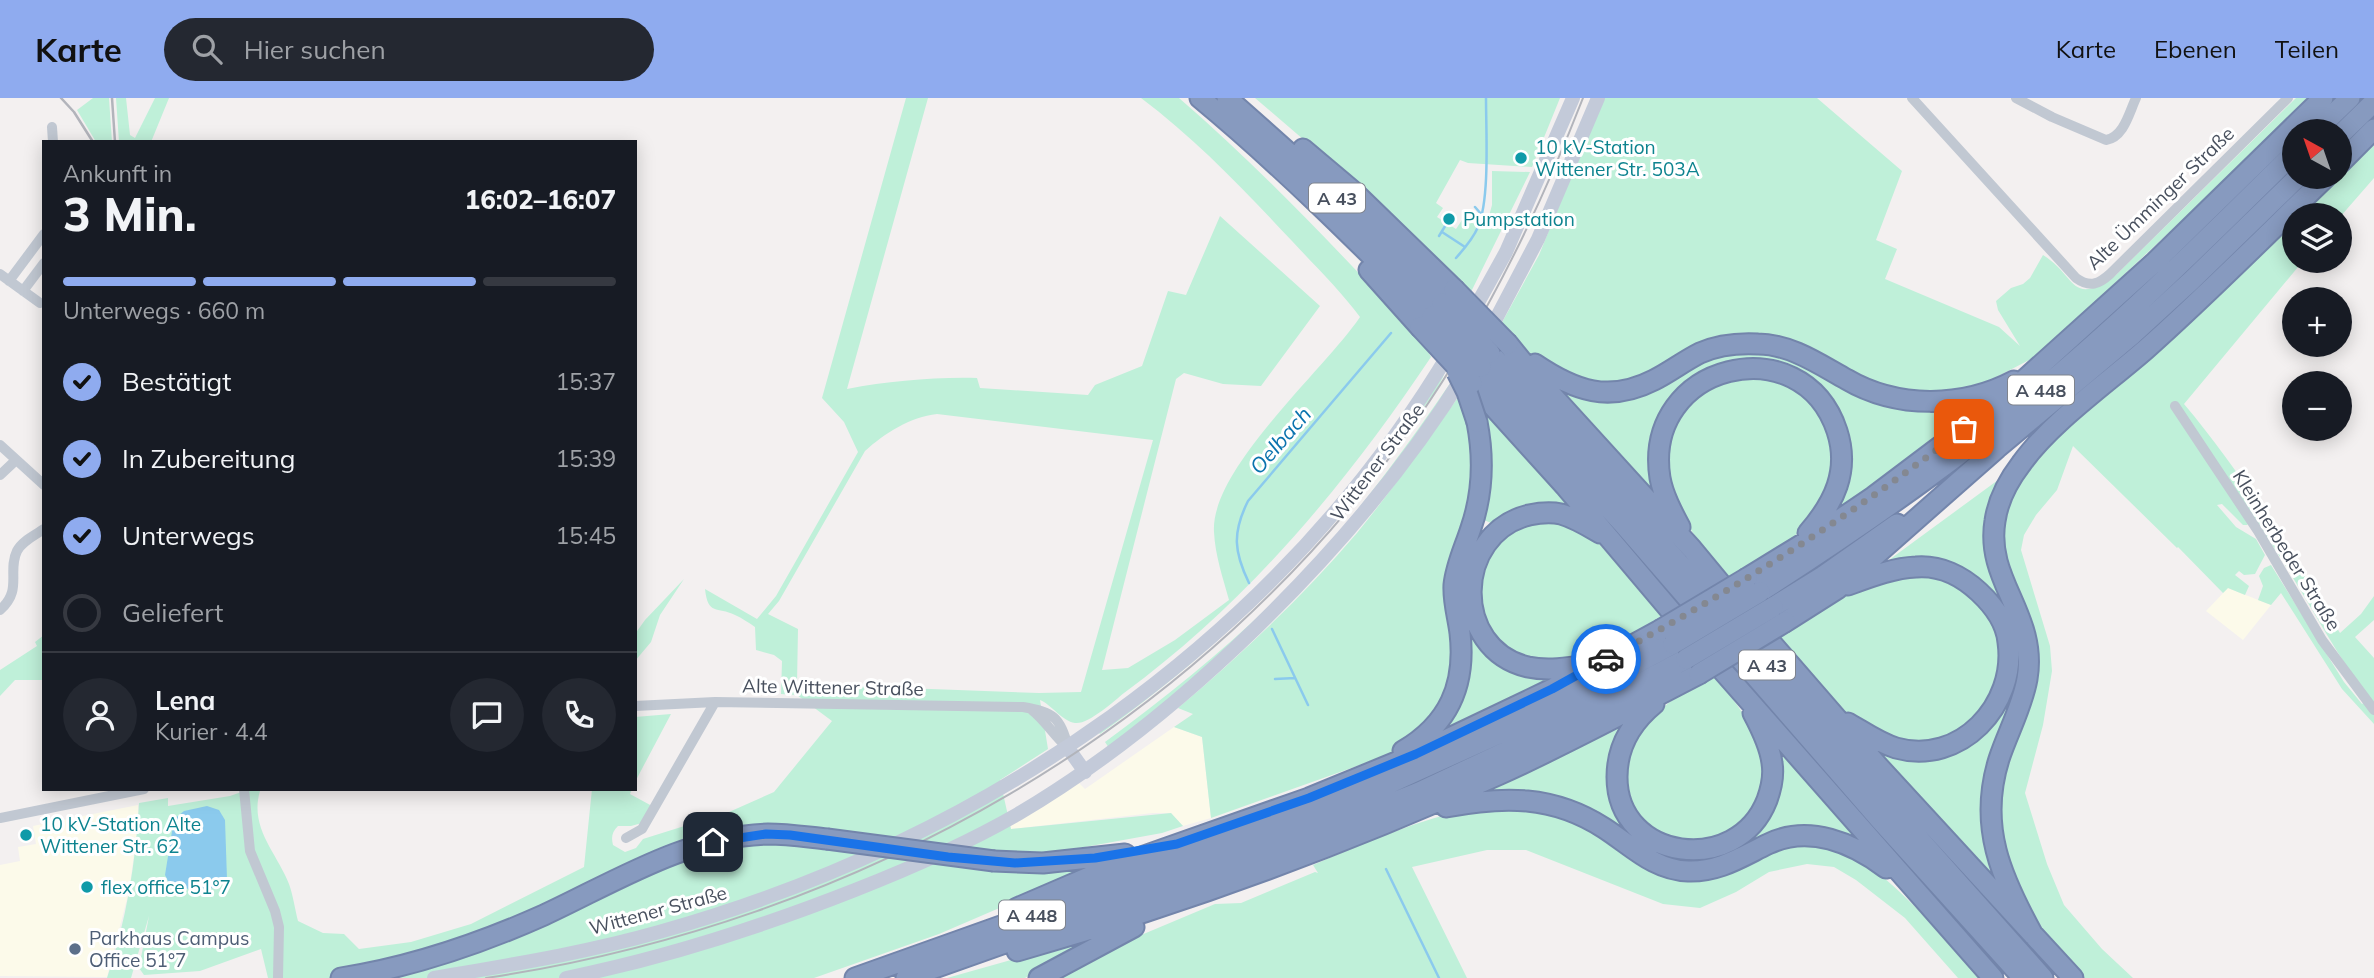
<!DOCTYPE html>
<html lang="de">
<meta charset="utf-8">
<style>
:root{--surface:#171b24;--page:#242831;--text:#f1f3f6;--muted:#9ea1a6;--line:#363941;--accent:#8fabef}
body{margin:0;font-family:Mulish,sans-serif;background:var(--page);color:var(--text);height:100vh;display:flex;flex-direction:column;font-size:26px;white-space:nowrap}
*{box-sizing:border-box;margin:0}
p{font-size:23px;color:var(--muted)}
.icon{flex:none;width:38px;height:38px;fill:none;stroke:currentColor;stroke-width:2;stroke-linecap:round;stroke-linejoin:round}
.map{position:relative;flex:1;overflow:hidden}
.side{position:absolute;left:42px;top:42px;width:595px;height:651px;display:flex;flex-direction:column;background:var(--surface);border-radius:0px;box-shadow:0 4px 18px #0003}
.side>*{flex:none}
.needle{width:46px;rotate:320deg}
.fabs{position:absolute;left:2282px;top:21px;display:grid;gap:14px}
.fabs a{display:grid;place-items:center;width:70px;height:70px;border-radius:50%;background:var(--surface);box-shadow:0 4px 18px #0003;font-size:35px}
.pin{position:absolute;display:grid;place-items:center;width:60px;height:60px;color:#fff;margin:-30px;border-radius:14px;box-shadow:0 4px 10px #0006}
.courier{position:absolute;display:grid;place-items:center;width:70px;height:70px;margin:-35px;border:5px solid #1a73e8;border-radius:50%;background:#fff;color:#222;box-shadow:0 2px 9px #0007}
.summary em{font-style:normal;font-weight:800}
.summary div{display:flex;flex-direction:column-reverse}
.summary{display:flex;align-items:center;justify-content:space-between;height:119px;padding:0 21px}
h1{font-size:46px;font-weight:800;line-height:52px}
.bar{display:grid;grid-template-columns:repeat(4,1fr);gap:10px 7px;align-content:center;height:84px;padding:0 21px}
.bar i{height:9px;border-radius:5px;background:var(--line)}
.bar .active{background:var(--accent)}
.bar p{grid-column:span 4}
.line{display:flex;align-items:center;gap:18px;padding:0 21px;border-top:2px solid var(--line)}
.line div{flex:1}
.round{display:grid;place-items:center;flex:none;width:74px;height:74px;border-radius:37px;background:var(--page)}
ol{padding:0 21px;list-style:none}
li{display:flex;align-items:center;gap:21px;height:77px}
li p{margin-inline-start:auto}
li .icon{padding:7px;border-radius:50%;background:var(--accent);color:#111;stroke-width:4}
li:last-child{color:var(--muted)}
li i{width:38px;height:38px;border:4px solid var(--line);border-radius:50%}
header{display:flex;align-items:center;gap:42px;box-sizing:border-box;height:98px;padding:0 35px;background:var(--accent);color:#111}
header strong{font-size:33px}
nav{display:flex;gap:38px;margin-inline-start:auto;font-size:24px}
.search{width:490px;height:63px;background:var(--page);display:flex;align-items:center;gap:18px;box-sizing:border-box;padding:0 24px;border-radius:38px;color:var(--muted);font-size:26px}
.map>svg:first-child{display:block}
.commercial{fill:#fcfaea}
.green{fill:#bff0d9;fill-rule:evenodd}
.water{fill:#8bcaed}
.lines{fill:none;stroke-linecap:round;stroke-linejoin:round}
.stream{stroke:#8bcaed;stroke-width:2.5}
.motorway-casing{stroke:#7385ab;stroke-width:23}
.minor{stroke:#c1c8d2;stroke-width:10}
.secondary{stroke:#c3cad9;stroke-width:14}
.motorway{stroke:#879abf;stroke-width:19}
.tram{stroke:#b2b4bb;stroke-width:2}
.rail{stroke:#b2b4bb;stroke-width:2.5}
.motorway-bridge-casing{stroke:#7385ab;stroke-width:23;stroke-linecap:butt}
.motorway-bridge{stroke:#879abf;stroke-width:19}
.done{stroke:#848891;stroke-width:7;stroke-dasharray:0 12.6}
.route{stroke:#1a73e8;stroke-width:9}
.culture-dot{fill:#0f9aa8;stroke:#fff;stroke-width:2.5}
.service-dot{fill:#5c6f8a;stroke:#fff;stroke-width:2.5}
.labels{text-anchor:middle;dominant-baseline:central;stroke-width:6;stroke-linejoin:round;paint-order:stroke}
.shield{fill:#fff;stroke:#7f848e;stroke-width:2}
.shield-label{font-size:18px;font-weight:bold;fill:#48505e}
.culture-label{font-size:19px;fill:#0d838f;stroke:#fff;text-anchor:start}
.street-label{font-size:19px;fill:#48505e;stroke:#fff}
.service-label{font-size:19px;fill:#4e5e75;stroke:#fff;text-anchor:start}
.water-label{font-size:21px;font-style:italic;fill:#0a73ae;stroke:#fff}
</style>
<header>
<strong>Karte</strong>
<div class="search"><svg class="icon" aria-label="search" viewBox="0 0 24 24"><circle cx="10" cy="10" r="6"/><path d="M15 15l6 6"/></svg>Hier suchen</div>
<nav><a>Karte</a><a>Ebenen</a><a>Teilen</a></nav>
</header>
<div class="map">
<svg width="2374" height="880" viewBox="0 0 2374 880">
<rect width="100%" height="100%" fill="#f3f0f0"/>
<path class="commercial" d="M 2228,490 L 2271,507 L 2243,542 L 2206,513 Z
M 1174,629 L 1202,639 L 1211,720 L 1183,728 L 1171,715 L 1153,715 L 1011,731 L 1010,727 L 1079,685 L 1085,691 Z
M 138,707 L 138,731 L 136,733 L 137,735 L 129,793 L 107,879 L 0,878 L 0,767 L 20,763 L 18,749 L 36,746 L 33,728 Z"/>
<path class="green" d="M 93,0 L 109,0 L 112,44 L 96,44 L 77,12 Z
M 116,0 L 126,0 L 130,37 L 135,40 L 155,0 L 169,0 L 151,44 L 119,44 Z
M 906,0 L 928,0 L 847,291 C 890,283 933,279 977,280 L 980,290 L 1088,297 L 1095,287 L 1142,268 L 1168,193 L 1186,197 L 1220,118 L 1320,208 L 1261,288 L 1223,286 L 1184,275 L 1176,281 L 1102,572 L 1128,570 L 1175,542 L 1229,502 C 1223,480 1215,457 1214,434 C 1210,371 1325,271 1360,219 C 1340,192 1315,168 1292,143 C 1244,92 1197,42 1141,0 L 1179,0 C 1265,74 1341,157 1420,239 L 1431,259 C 1346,386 1248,504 1124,595 C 1114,603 1088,627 1075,625 C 1062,623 1052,607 1040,602 L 1048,651 L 1000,682 L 1011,731 L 1171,715 L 1183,728 L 1162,735 L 1063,753 L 1087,768 L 1088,772 L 939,836 L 814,880 L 268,880 L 261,851 L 200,873 L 144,877 L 139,870 L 149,818 L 131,880 L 107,880 C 126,824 136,764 139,705 L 168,700 L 168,708 L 230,698 L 250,691 L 268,691 L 260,693 C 249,730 277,755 289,786 C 293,797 295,811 298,823 L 323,835 L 344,836 L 359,851 L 411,844 L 471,826 L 584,769 L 592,691 L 632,691 L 630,696 L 652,708 L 642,725 L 631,728 L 618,728 C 612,734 611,739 613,747 L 625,754 L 636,750 L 643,741 L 729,714 L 774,694 L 832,623 L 797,597 L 781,596 L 782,563 L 774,557 L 756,552 L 755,529 C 749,525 742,520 735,517 C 717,508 708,518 705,491 L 757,521 L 776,498 L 858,354 L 844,324 L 822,300 ZM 937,316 L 1153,342 L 1081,594 L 1039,595 L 797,586 L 798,531 L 768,516 L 779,503 L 865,353 C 885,335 910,319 937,316 Z
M 1255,0 L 1560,0 L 1532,69 L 1468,65 L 1460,62 L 1436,105 L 1443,110 L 1437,119 L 1456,131 L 1462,122 L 1486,129 L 1492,107 L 1492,73 L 1530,74 L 1470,196 L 1318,54 Z
M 1603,0 L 1817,0 L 1902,73 L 1876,142 L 1897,151 L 1885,181 L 1999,229 L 2020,248 L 1998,212 L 1996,203 L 2011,190 L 2023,186 L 2030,180 L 2043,157 C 2077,178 2070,210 2116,177 L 2296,0 L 2307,0 L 2209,97 L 2037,258 L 1981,287 L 1960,293 L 1922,295 L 1884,290 L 1775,240 L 1627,285 L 1589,286 L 1538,263 L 1500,228 L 1539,157 Z
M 2374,41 L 2374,80 L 2340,119 L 2340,117 L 2295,117 L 2336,79 L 2340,79 L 2340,75 Z
M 2294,118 L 2294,163 L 2303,163 L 2184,306 C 2243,376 2292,457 2340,535 L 2361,516 L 2374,498 L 2374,522 L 2355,539 L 2374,560 L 2374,626 L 2342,591 L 2281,495 L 2271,507 L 2258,502 L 2263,488 L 2259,478 L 2264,470 L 2271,467 L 2344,584 L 2362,606 L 2370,601 C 2326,544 2297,477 2253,421 L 2247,427 L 2243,427 L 2222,406 L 2217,407 L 2236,429 L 2256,441 L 2265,457 L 2255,476 L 2244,477 L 2239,473 L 2235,477 L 2249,488 L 2245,497 L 2228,490 L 2223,495 L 2178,449 L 2177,450 L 2073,348 L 2057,392 L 2036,417 L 2024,437 L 2021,452 L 2050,548 L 2052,573 L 2043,627 L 2025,695 L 2047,766 L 2064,807 L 2102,851 L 2133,880 L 2081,880 L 2043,835 L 2026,810 L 2001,751 L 2000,684 L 2029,602 L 2000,437 L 2011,391 L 2030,364 Z
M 1763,250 L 1847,287 L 1990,301 L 1828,421 L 1837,323 L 1768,269 L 1674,303 L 1661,407 L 1553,287 L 1599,300 L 1708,255 Z
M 1445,273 C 1441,290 1419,315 1408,330 C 1323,450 1219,551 1100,636 L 1099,635 C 1237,534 1352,418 1445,273 Z
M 1754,278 C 1763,280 1772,281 1781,284 C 1819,299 1842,346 1831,386 C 1828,397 1810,421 1802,430 C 1784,453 1752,467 1728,482 C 1690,435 1640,371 1685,312 C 1703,289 1726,281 1754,278 Z
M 1451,284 L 1452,285 C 1433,313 1414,342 1394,369 C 1313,475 1215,569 1109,650 L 1105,644 C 1184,586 1260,523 1325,450 C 1371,398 1412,341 1451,284 Z
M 1472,294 L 1582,417 L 1558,411 L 1481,445 L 1479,538 L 1550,577 L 1552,583 L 1435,636 L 1444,624 L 1472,440 L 1478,442 L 1491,425 L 1484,422 L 1479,423 Z
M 1459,298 L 1468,327 L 1474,356 L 1453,576 L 1444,601 L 1422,630 L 1388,657 L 1211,720 L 1202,639 L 1174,629 L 1193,616 L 1178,610 C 1242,556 1302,499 1357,435 C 1393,391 1426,344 1459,298 Z
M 2009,374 L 1995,399 L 2023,570 L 1991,667 L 2007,802 L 1868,645 L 1954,650 L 2013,569 L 1975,483 L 1878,470 Z
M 1556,423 L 1596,442 L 1663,520 C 1631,537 1597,559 1560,562 C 1476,569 1449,465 1519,431 C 1531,425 1543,425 1556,423 Z
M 1927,478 C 1961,487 2000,513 2001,553 C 2002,600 1967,644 1917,644 C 1896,644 1874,634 1857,623 C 1845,616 1836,604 1826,594 C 1810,575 1793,557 1776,538 C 1827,508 1866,480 1927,478 Z
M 684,481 L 660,517 L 651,544 L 635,563 L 635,536 L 645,522 Z
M 44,537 L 44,582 L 15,582 L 0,598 L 0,572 L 37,548 L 35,544 Z
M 1714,577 C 1742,612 1781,659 1754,705 C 1751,711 1748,718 1743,724 C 1723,750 1670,749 1647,727 C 1633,714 1628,697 1626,679 C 1625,667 1626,655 1632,643 C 1635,637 1642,632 1646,627 C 1666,604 1687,590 1714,577 Z
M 671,616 L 635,684 L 635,619 Z
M 1631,620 L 1617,704 L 1679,757 L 1764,718 L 1768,633 L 1870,749 L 1842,736 L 1732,759 L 1678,767 L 1611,728 L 1474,697 Z
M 1476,709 L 1542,711 L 1575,722 L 1655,774 C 1684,768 1714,761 1744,755 C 1772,750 1801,742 1829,747 C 1872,754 1951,847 1982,880 L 1958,880 L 1905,820 L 1856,782 L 1834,769 L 1807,766 L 1769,774 L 1736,794 L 1700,810 L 1663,806 L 1526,752 L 1487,752 L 1412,769 L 1467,880 L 1055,880 L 1084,861 L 1215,806 L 1241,805 L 1315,774 L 1318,775 L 1313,767 C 1368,743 1418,722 1476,709 Z
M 1085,841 L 1086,845 L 1025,880 L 947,880 Z"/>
<path class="water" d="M 207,708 L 219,712 L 225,722 L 227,781 L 218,790 L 175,791 L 170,787 L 165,777 L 174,721 L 184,713 Z"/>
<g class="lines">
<path class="stream" d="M 1475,109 L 1482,117
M 1442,134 L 1465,149
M 1439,138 L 1447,125
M 1456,160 C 1464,151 1473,141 1478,129 C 1490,101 1486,34 1486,0
M 1249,485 C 1234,454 1232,435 1248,403 L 1391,235
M 1272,531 L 1308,607
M 1275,581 L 1295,580
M 1386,771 L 1439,880"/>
<defs>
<path id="motorway" d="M 1200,0 C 1282,68 1357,143 1432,218
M 1227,0 L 1308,72 L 1442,205
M 2316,33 L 2350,0
M 2340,37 L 2374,4
M 1303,51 L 1354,94 L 1454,191
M 2340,65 L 2374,31
M 1369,172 L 1420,229
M 1508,246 L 1529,272 L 1692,451 L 1740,509 L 1878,668 L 2073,880
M 1490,255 L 1704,493 L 1896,715 L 2043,880
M 1535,266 C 1575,293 1609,305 1654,282 C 1670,274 1684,263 1700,255 C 1718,247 1739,245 1758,246 C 1790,246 1819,266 1846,281 C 1897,311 1963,310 2014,283
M 1481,269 L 1623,426 L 1881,723 L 2023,880
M 1472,285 L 1566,389 L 1687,532
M 1680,429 C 1672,414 1663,397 1660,380 C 1642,265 1802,227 1837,333 C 1850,373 1834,405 1808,435
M 1747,480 L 1814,439 L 1873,399 L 2003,301 L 2155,164 L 2323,0
M 1848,487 C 1870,479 1893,470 1916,469 C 1940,467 1962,478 1979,494 C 1993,507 2006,524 2008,544 C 2017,607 1960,668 1896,650 C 1879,645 1864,634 1848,625
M 1760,494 C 1858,431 1954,365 2043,290 C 2131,216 2213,135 2294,55
M 1773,509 L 1823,478 L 1897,426
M 1785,524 L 1837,491 L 1997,350 L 2131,238 L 2192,182 L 2298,79
M 1707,555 L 1993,880
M 1587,567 C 1568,570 1547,573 1528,569 C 1451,551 1453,436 1529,417 C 1539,415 1551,414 1561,416 C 1575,420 1588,428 1600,435
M 1654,606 C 1631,625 1617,649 1617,679 C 1617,763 1737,779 1767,702 C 1771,691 1774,677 1772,665 C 1770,648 1761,630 1753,615
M 1403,653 C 1449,626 1466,587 1460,535 C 1458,519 1453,503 1454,487 C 1456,467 1465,449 1471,430 C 1483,395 1484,360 1477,324
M 1446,709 C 1503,698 1553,697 1604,730 C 1632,748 1654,772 1688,773 C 1719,774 1741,759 1768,746 C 1809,726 1853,745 1886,770
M 994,763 L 1043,765 L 1125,756
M 1017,810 L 1110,770 L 1309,700 L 1416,656 L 1552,591 L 1660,532
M 2033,837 C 2001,779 1978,728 1999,661 C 2008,634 2022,609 2027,581 C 2038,517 1985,483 1995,423 C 1998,402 2008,383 2021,366 C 2050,325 2107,285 2146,251 C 2208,196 2266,137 2326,79
M 1017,853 C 1182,806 1343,747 1500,676 C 1567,646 1633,610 1699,576
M 341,880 C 412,869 479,846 544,817 C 615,784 687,738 768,736 C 788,736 807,739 827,741
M 855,880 L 1315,716 L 1386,687 L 1536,619 L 1673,546
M 906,880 L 1322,733 L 1419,694 L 1552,632 L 1686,561
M 1039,880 L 1134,829"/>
</defs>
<use href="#motorway" class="motorway-casing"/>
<path class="minor" d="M 1912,0 L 2076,180 C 2090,190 2099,186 2110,176 L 2288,0
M 2016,0 L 2052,19 L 2106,42 C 2124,39 2129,15 2136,0
M 52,29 L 53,44
M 0,176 L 40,205
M 9,183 L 44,136
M 23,193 L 44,165
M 2175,308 L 2258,433 L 2322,542 L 2374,612
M 0,347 L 44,387
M 0,377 L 16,362
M 0,512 C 23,492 7,474 17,453 C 22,443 35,437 44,431
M 635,608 L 715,604 L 1023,609 C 1053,614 1061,619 1068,650
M 1032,612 C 1046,623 1054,638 1068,650
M 244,691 L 250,753 L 275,813 L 279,829 L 278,880
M 0,720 L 144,691
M 626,740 L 642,731 L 715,604"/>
<path class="secondary" d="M 1470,219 L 1506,154 L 1573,0
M 1488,236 L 1538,141 L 1598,0
M 1068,650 L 1085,674
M 434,880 C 509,867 585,855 659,834 C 983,743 1277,544 1451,252
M 566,880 C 665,860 761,829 855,792 C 911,770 966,746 1018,716 C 1106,664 1183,601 1256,530 C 1335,453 1407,369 1465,275"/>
<use href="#motorway" class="motorway"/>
<path class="tram" d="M 486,880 C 855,825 1202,631 1416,323 C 1486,223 1539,113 1583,0"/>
<path class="rail" d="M 61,0 L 74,14 L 93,44
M 112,0 L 115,44"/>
<defs>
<path id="motorway-bridge" d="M 1454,191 L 1508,246
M 1442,205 L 1490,255
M 1432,218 L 1481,269
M 1420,229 L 1472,285
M 1457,274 L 1467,294 L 1477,324
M 1660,532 L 1747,480
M 1673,546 L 1760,494
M 1686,561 L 1773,509
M 1699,576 L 1785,524
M 827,741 L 994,763"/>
</defs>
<use href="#motorway-bridge" class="motorway-bridge-casing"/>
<use href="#motorway-bridge" class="motorway-bridge"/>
</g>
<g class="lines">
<path class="done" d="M 1606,561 C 1731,494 1851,418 1964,331"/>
<path class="route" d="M 713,744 L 766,736 L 790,737 L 948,759 L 1015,765 L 1095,760 L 1177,746 L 1309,700 L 1416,656 L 1552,591 L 1606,561"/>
</g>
<g class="culture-dot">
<circle cx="1521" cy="60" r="7"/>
<circle cx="1449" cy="121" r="7"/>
<circle cx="26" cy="737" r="7"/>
<circle cx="87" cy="789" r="7"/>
</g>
<circle class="service-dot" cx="75" cy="851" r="7"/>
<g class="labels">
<g class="shield">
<rect x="1309" y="85.5" width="56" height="29" rx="5"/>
<rect x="2008" y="277.5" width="66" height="29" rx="5"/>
<rect x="1739" y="552.5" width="56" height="29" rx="5"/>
<rect x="999" y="802.5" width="66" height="29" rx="5"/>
</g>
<g class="shield-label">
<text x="1337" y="100">A 43</text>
<text x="2041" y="292">A 448</text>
<text x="1767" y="567">A 43</text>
<text x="1032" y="817">A 448</text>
</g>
<g class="culture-label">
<text x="1535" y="49">10 kV-Station<tspan x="1535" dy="22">Wittener Str. 503A</tspan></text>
<text x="1463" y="121">Pumpstation</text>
<text x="40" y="726">10 kV-Station Alte<tspan x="40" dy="22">Wittener Str. 62</tspan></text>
<text x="101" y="789">flex office 51°7</text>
</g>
<g class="street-label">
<text transform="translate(2160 100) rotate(-44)">Alte Ümminger Straße</text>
<text transform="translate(1377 364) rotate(-53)">Wittener Straße</text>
<text transform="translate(2287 452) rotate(58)">Kleinherbeder Straße</text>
<text transform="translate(833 589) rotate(1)">Alte Wittener Straße</text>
<text transform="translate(658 812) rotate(-15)">Wittener Straße</text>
</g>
<g class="service-label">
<text x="89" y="840">Parkhaus Campus<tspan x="89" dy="22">Office 51°7</tspan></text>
</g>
<g class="water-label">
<text transform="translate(1280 342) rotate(-49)">Oelbach</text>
</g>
</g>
</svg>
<div class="fabs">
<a><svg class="needle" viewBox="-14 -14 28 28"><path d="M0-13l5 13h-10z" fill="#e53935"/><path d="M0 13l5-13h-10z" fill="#9ea1a6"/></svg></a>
<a><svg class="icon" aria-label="layers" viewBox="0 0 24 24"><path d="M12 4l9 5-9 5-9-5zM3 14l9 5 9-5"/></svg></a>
<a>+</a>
<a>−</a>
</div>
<div class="pin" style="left:1964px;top:331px;background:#ea580c"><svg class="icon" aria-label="bag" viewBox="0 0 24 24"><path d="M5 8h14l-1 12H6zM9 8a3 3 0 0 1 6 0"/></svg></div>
<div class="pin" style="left:713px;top:744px;background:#1f2937"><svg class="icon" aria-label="home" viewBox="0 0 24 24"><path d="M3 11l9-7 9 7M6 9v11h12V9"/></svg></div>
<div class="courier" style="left:1606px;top:561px"><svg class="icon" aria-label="car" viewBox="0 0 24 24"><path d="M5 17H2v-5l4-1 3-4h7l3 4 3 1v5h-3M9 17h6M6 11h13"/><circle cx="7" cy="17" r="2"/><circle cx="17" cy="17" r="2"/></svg></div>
<section class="side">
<div class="summary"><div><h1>3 Min.</h1><p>Ankunft in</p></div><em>16:02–16:07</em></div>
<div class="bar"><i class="active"></i><i class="active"></i><i class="active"></i><i></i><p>Unterwegs · 660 m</p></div>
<ol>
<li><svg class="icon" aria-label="check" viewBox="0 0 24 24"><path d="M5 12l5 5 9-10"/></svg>Bestätigt<p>15:37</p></li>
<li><svg class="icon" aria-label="check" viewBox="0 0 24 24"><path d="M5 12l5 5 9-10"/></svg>In Zubereitung<p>15:39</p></li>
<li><svg class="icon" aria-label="check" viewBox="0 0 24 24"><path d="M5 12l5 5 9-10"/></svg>Unterwegs<p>15:45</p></li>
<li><i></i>Geliefert</li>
</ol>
<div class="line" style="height:126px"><a class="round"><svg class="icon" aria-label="person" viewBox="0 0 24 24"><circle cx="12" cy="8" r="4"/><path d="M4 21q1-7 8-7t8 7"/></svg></a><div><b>Lena</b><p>Kurier · 4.4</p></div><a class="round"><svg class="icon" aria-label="chat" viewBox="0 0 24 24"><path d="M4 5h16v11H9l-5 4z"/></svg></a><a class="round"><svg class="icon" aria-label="phone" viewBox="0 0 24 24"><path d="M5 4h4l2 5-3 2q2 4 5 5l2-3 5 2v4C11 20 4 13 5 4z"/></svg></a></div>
</section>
</div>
